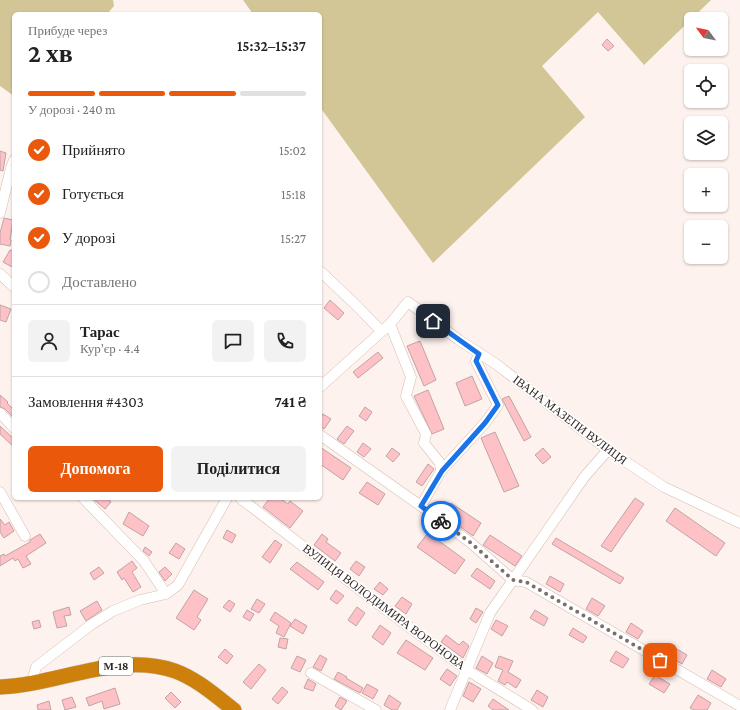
<!DOCTYPE html>
<html lang="uk">
<meta charset="utf-8">
<style>
:root{--surface:#fff;--page:#f2f2f2;--text:#222;--muted:#767676;--line:#e0e0e0;--accent:#ea580c}
body{margin:0;font-family:"Crimson Pro",serif;background:var(--page);color:var(--text);height:100vh;display:flex;flex-direction:column;font-size:15px;white-space:nowrap}
*{box-sizing:border-box;margin:0}
p{font-size:13px;color:var(--muted)}
.icon{flex:none;width:22px;height:22px;fill:none;stroke:currentColor;stroke-width:2;stroke-linecap:round;stroke-linejoin:round}
.map{position:relative;flex:1;overflow:hidden}
.panel{position:absolute;left:12px;top:12px;width:310px;height:488px;display:flex;flex-direction:column;background:var(--surface);border-radius:6px;box-shadow:0 1px 3px #0004}
.panel>*{flex:none}
.needle{width:26px;rotate:302deg}
.fabs{position:absolute;left:684px;top:12px;display:grid;gap:8px}
.fabs a{display:grid;place-items:center;width:44px;height:44px;border-radius:6px;background:var(--surface);box-shadow:0 1px 3px #0004;font-size:20px}
.pin{position:absolute;display:grid;place-items:center;width:34px;height:34px;color:#fff;margin:-17px;border-radius:8px;box-shadow:0 2px 6px #0006}
.courier{position:absolute;display:grid;place-items:center;width:40px;height:40px;margin:-20px;border:3px solid #1a73e8;border-radius:50%;background:#fff;color:#222;box-shadow:0 1px 5px #0007}
.head em{font-style:normal;font-weight:600}
.head div{display:flex;flex-direction:column-reverse}
.head{display:flex;align-items:center;justify-content:space-between;height:68px;padding:0 16px}
h1{font-size:26px;font-weight:600;line-height:30px}
.bar{display:grid;grid-template-columns:repeat(4,1fr);gap:6px 4px;align-content:center;height:48px;padding:0 16px}
.bar i{height:5px;border-radius:3px;background:var(--line)}
.bar .selected{background:var(--accent)}
.bar p{grid-column:span 4}
.line{display:flex;align-items:center;gap:10px;padding:0 16px;border-top:1px solid var(--line)}
.line div{flex:1}
.round{display:grid;place-items:center;flex:none;width:42px;height:42px;border-radius:6px;background:var(--page)}
ol{padding:0 16px;list-style:none}
li{display:flex;align-items:center;gap:12px;height:44px}
li p{margin-inline-start:auto}
li .icon{padding:4px;border-radius:50%;background:var(--accent);color:#fff;stroke-width:4}
li:last-child{color:var(--muted)}
li i{width:22px;height:22px;border:2px solid var(--line);border-radius:50%}
.cta{display:flex;gap:8px;margin-top:auto;padding:8px 16px}
.cta a{flex:1;height:46px;border-radius:6px;background:var(--accent);color:#fff;font-size:16px;font-weight:600;line-height:46px;text-align:center}
.cta a+a{background:var(--page);color:var(--text)}
.map>svg:first-child{display:block}
.green{fill:#d2c697}
.building{fill:#fdc1c6;stroke:#c0a4a6}
.lines{fill:none;stroke-linecap:round;stroke-linejoin:round}
.minor-casing{stroke:#d6bbb1;stroke-width:11}
.highway-casing{stroke:#d2d0cf;stroke-width:16}
.minor{stroke:#fff;stroke-width:10}
.highway{stroke:#cd810c;stroke-width:15}
.done{stroke:#7a6f6b;stroke-width:4;stroke-dasharray:0 7.2}
.route{stroke:#1a73e8;stroke-width:5}
.labels{text-anchor:middle;dominant-baseline:central;stroke-width:3.5;stroke-linejoin:round;paint-order:stroke}
.shield{fill:#fff;stroke:#706866;stroke-width:1}
.shield-label{font-size:11px;font-weight:bold;fill:#332825}
.street-label{font-size:12px;fill:#332825;stroke:#fff}
</style>
<div class="map">
<svg width="740" height="710" viewBox="0 0 740 710">
<rect width="100%" height="100%" fill="#fef2ee"/>
<path class="green" d="M 0,0 L 113,0 L 114,6 L 107,14 L 14,14 L 14,96 L 0,86 Z
M 243,0 L 711,0 L 644,65 L 598,12 L 542,66 L 585,117 L 433,263 L 320,107 L 320,14 L 253,14 Z"/>
<path class="building" d="M 607,39 L 614,46 L 608,51 L 602,45 Z
M 0,151 L 6,153 L 3,171 L 0,170 Z
M 4,218 L 13,220 L 10,240 L 11,240 L 10,246 L 0,244 L 0,233 Z
M 10,250 L 14,252 L 14,268 L 3,262 Z
M 330,300 L 344,313 L 338,320 L 324,308 Z
M 0,305 L 11,309 L 6,322 L 0,320 Z
M 420,341 L 436,380 L 424,386 L 407,346 Z
M 378,352 L 383,358 L 358,378 L 353,372 Z
M 472,376 L 482,399 L 465,406 L 456,383 Z
M 428,390 L 444,429 L 432,434 L 414,396 Z
M 0,395 L 8,402 L 7,403 L 12,408 L 14,406 L 14,418 L 5,409 L 0,407 Z
M 509,396 L 531,437 L 524,441 L 502,399 Z
M 365,407 L 372,412 L 366,421 L 359,416 Z
M 323,414 L 331,419 L 324,429 L 320,426 L 320,419 Z
M 0,426 L 14,439 L 14,447 L 0,434 Z
M 347,426 L 354,431 L 344,444 L 337,439 Z
M 495,432 L 519,486 L 504,492 L 481,438 Z
M 363,443 L 371,449 L 364,457 L 357,452 Z
M 320,447 L 351,468 L 343,480 L 320,464 Z
M 392,448 L 400,454 L 393,462 L 386,456 Z
M 543,448 L 551,457 L 543,464 L 535,455 Z
M 428,464 L 434,469 L 422,486 L 416,482 Z
M 367,482 L 385,494 L 378,505 L 359,493 Z
M 92,498 L 106,498 L 111,502 L 105,509 Z
M 270,498 L 279,498 L 288,504 L 290,501 L 303,511 L 290,528 L 263,507 Z
M 635,498 L 644,504 L 611,552 L 601,546 Z
M 451,503 L 481,523 L 473,536 L 443,514 Z
M 675,508 L 725,543 L 716,556 L 666,521 Z
M 129,512 L 149,526 L 143,536 L 123,524 Z
M 0,519 L 5,525 L 9,522 L 14,531 L 4,538 L 0,532 Z
M 227,530 L 236,535 L 232,543 L 223,538 Z
M 428,533 L 465,560 L 455,574 L 417,547 Z
M 40,534 L 46,543 L 26,556 L 31,564 L 23,568 L 18,559 L 15,561 L 13,558 L 0,566 L 0,556 L 4,554 L 5,556 L 30,542 L 30,540 Z
M 322,534 L 328,539 L 326,542 L 341,553 L 335,561 L 314,545 Z
M 490,535 L 522,556 L 515,566 L 483,545 Z
M 556,538 L 624,578 L 620,584 L 552,544 Z
M 275,540 L 282,545 L 270,563 L 262,557 Z
M 176,543 L 185,549 L 179,559 L 169,553 Z
M 145,547 L 152,552 L 149,556 L 143,551 Z
M 132,561 L 137,568 L 132,572 L 141,587 L 133,592 L 124,578 L 122,580 L 117,572 Z
M 356,561 L 365,567 L 359,576 L 350,569 Z
M 297,562 L 324,582 L 318,590 L 290,569 Z
M 99,567 L 104,573 L 94,580 L 90,573 Z
M 165,567 L 172,574 L 165,581 L 159,572 Z
M 477,568 L 495,581 L 490,589 L 471,576 Z
M 550,576 L 564,584 L 560,592 L 546,584 Z
M 380,582 L 388,589 L 383,595 L 374,589 Z
M 194,590 L 208,599 L 197,617 L 201,620 L 194,630 L 176,618 Z
M 336,590 L 344,596 L 337,604 L 330,599 Z
M 402,597 L 412,604 L 406,614 L 395,606 Z
M 592,598 L 605,606 L 598,616 L 586,609 Z
M 257,599 L 265,604 L 259,613 L 251,609 Z
M 229,600 L 235,604 L 230,612 L 223,607 Z
M 97,601 L 102,610 L 86,621 L 80,611 Z
M 69,607 L 71,615 L 64,616 L 67,626 L 57,628 L 53,612 Z
M 357,607 L 365,613 L 356,626 L 348,620 Z
M 476,608 L 483,612 L 476,623 L 470,619 Z
M 247,610 L 254,614 L 250,621 L 243,617 Z
M 535,610 L 548,618 L 544,626 L 530,618 Z
M 275,612 L 291,623 L 284,637 L 276,633 L 279,626 L 270,620 Z
M 295,619 L 307,626 L 303,634 L 290,626 Z
M 39,620 L 41,627 L 34,629 L 32,622 Z
M 496,620 L 508,626 L 502,636 L 491,629 Z
M 631,623 L 643,631 L 638,639 L 626,632 Z
M 380,625 L 391,633 L 383,645 L 372,637 Z
M 573,628 L 587,637 L 583,643 L 569,635 Z
M 446,635 L 459,645 L 463,641 L 469,646 L 463,658 L 441,642 Z
M 280,638 L 288,639 L 286,649 L 278,647 Z
M 406,640 L 433,658 L 425,670 L 397,653 Z
M 670,645 L 687,655 L 682,664 L 665,654 Z
M 225,649 L 233,656 L 227,664 L 218,657 Z
M 616,651 L 629,659 L 623,668 L 610,661 Z
M 320,655 L 327,659 L 321,671 L 313,667 Z
M 297,656 L 306,660 L 300,672 L 291,668 Z
M 482,656 L 493,663 L 487,674 L 476,668 Z
M 499,656 L 513,661 L 508,672 L 521,680 L 516,688 L 507,682 L 505,685 L 498,681 L 503,670 L 495,667 Z
M 259,664 L 266,670 L 251,689 L 243,682 Z
M 447,669 L 457,676 L 450,686 L 440,679 Z
M 712,670 L 726,679 L 721,687 L 707,679 Z
M 338,672 L 347,677 L 346,678 L 363,688 L 360,693 L 334,679 Z
M 655,675 L 670,684 L 664,693 L 649,684 Z
M 308,679 L 316,684 L 313,691 L 304,688 Z
M 469,682 L 481,689 L 473,702 L 463,696 Z
M 367,684 L 378,690 L 373,699 L 362,693 Z
M 282,687 L 288,692 L 278,704 L 272,699 Z
M 115,688 L 120,704 L 104,709 L 102,701 L 89,706 L 86,698 Z
M 537,690 L 548,697 L 543,707 L 531,700 Z
M 171,692 L 181,702 L 175,708 L 165,698 Z
M 389,695 L 401,703 L 397,710 L 392,710 L 384,705 Z
M 698,695 L 711,703 L 707,710 L 694,710 L 690,708 Z
M 72,697 L 76,707 L 65,710 L 62,700 Z
M 340,697 L 347,701 L 341,710 L 335,706 Z
M 493,699 L 509,710 L 493,710 L 488,706 Z
M 49,701 L 51,710 L 38,710 L 37,705 Z"/>
<g class="lines">
<defs>
<path id="minor" d="M 0,213 L 11,168 L 14,160
M 320,271 L 357,306 L 381,331
M 0,274 L 14,287
M 390,324 L 411,377 L 406,396 L 426,434 L 424,443 L 440,463 L 441,471 L 421,506
M 320,387 L 390,324 L 408,302 L 459,340 L 496,364 L 608,450 L 664,487 L 740,523
M 0,413 L 14,428
M 320,435 L 421,506 L 471,543 L 513,580 L 526,582 L 740,706
M 441,471 L 485,423 L 498,405 L 476,361 L 479,354
M 0,492 L 25,536
M 83,498 L 144,561 L 166,594
M 240,498 L 373,600 L 467,670 L 532,710
M 311,673 L 376,710
M 35,683 L 34,674 L 36,667 L 92,624 L 113,611 L 140,600 L 166,594 L 178,585 L 227,498
M 450,710 L 490,613 L 585,476 L 608,450"/>
<path id="highway" d="M 0,687 C 58,685 118,651 175,671 C 197,679 216,696 234,710"/>
</defs>
<use href="#minor" class="minor-casing"/>
<use href="#highway" class="highway-casing"/>
<use href="#minor" class="minor"/>
<use href="#highway" class="highway"/>
</g>
<g class="lines">
<path class="done" d="M 441,521 L 471,543 L 513,580 L 526,582 L 660,660"/>
<path class="route" d="M 433,321 L 479,354 L 476,361 L 498,405 L 485,423 L 442,471 L 421,506 L 441,521"/>
</g>
<g class="labels">
<rect class="shield" x="99" y="657" width="34" height="18" rx="3"/>
<g class="shield-label">
<text x="116" y="666">М-18</text>
</g>
<g class="street-label">
<text transform="translate(570 420) rotate(37)">ІВАНА МАЗЕПИ ВУЛИЦЯ</text>
<text transform="translate(384 607) rotate(37)">ВУЛИЦЯ ВОЛОДИМИРА ВОРОНОВА</text>
</g>
</g>
</svg>
<div class="fabs">
<a><svg class="needle" viewBox="-14 -14 28 28"><path d="M0-13l5 13h-10z" fill="#e53935"/><path d="M0 13l5-13h-10z" fill="#767676"/></svg></a>
<a><svg class="icon" aria-label="locate" viewBox="0 0 24 24"><circle cx="12" cy="12" r="6"/><path d="M12 2v4M12 18v4M2 12h4M18 12h4"/></svg></a>
<a><svg class="icon" aria-label="layers" viewBox="0 0 24 24"><path d="M12 4l9 5-9 5-9-5zM3 14l9 5 9-5"/></svg></a>
<a>+</a>
<a>−</a>
</div>
<div class="pin" style="left:660px;top:660px;background:#ea580c"><svg class="icon" aria-label="bag" viewBox="0 0 24 24"><path d="M5 8h14l-1 12H6zM9 8a3 3 0 0 1 6 0"/></svg></div>
<div class="pin" style="left:433px;top:321px;background:#1f2937"><svg class="icon" aria-label="home" viewBox="0 0 24 24"><path d="M3 11l9-7 9 7M6 9v11h12V9"/></svg></div>
<div class="courier" style="left:441px;top:521px"><svg class="icon" aria-label="bike" viewBox="0 0 24 24"><circle cx="6" cy="16" r="4"/><circle cx="18" cy="16" r="4"/><path d="M6 16l4-8h5l3 8M10 8l3 8H6M13 5h3"/></svg></div>
<section class="panel">
<div class="head"><div><h1>2 хв</h1><p>Прибуде через</p></div><em>15:32–15:37</em></div>
<div class="bar"><i class="selected"></i><i class="selected"></i><i class="selected"></i><i></i><p>У дорозі · 240 m</p></div>
<ol>
<li><svg class="icon" aria-label="check" viewBox="0 0 24 24"><path d="M5 12l5 5 9-10"/></svg>Прийнято<p>15:02</p></li>
<li><svg class="icon" aria-label="check" viewBox="0 0 24 24"><path d="M5 12l5 5 9-10"/></svg>Готується<p>15:18</p></li>
<li><svg class="icon" aria-label="check" viewBox="0 0 24 24"><path d="M5 12l5 5 9-10"/></svg>У дорозі<p>15:27</p></li>
<li><i></i>Доставлено</li>
</ol>
<div class="line" style="height:72px"><a class="round"><svg class="icon" aria-label="person" viewBox="0 0 24 24"><circle cx="12" cy="8" r="4"/><path d="M4 21q1-7 8-7t8 7"/></svg></a><div><b>Тарас</b><p>Кур’єр · 4.4</p></div><a class="round"><svg class="icon" aria-label="chat" viewBox="0 0 24 24"><path d="M4 5h16v11H9l-5 4z"/></svg></a><a class="round"><svg class="icon" aria-label="phone" viewBox="0 0 24 24"><path d="M5 4h4l2 5-3 2q2 4 5 5l2-3 5 2v4C11 20 4 13 5 4z"/></svg></a></div>
<div class="line" style="height:52px"><div>Замовлення #4303</div><b>741 ₴</b></div>
<div class="cta"><a>Допомога</a><a>Поділитися</a></div>
</section>
</div>
